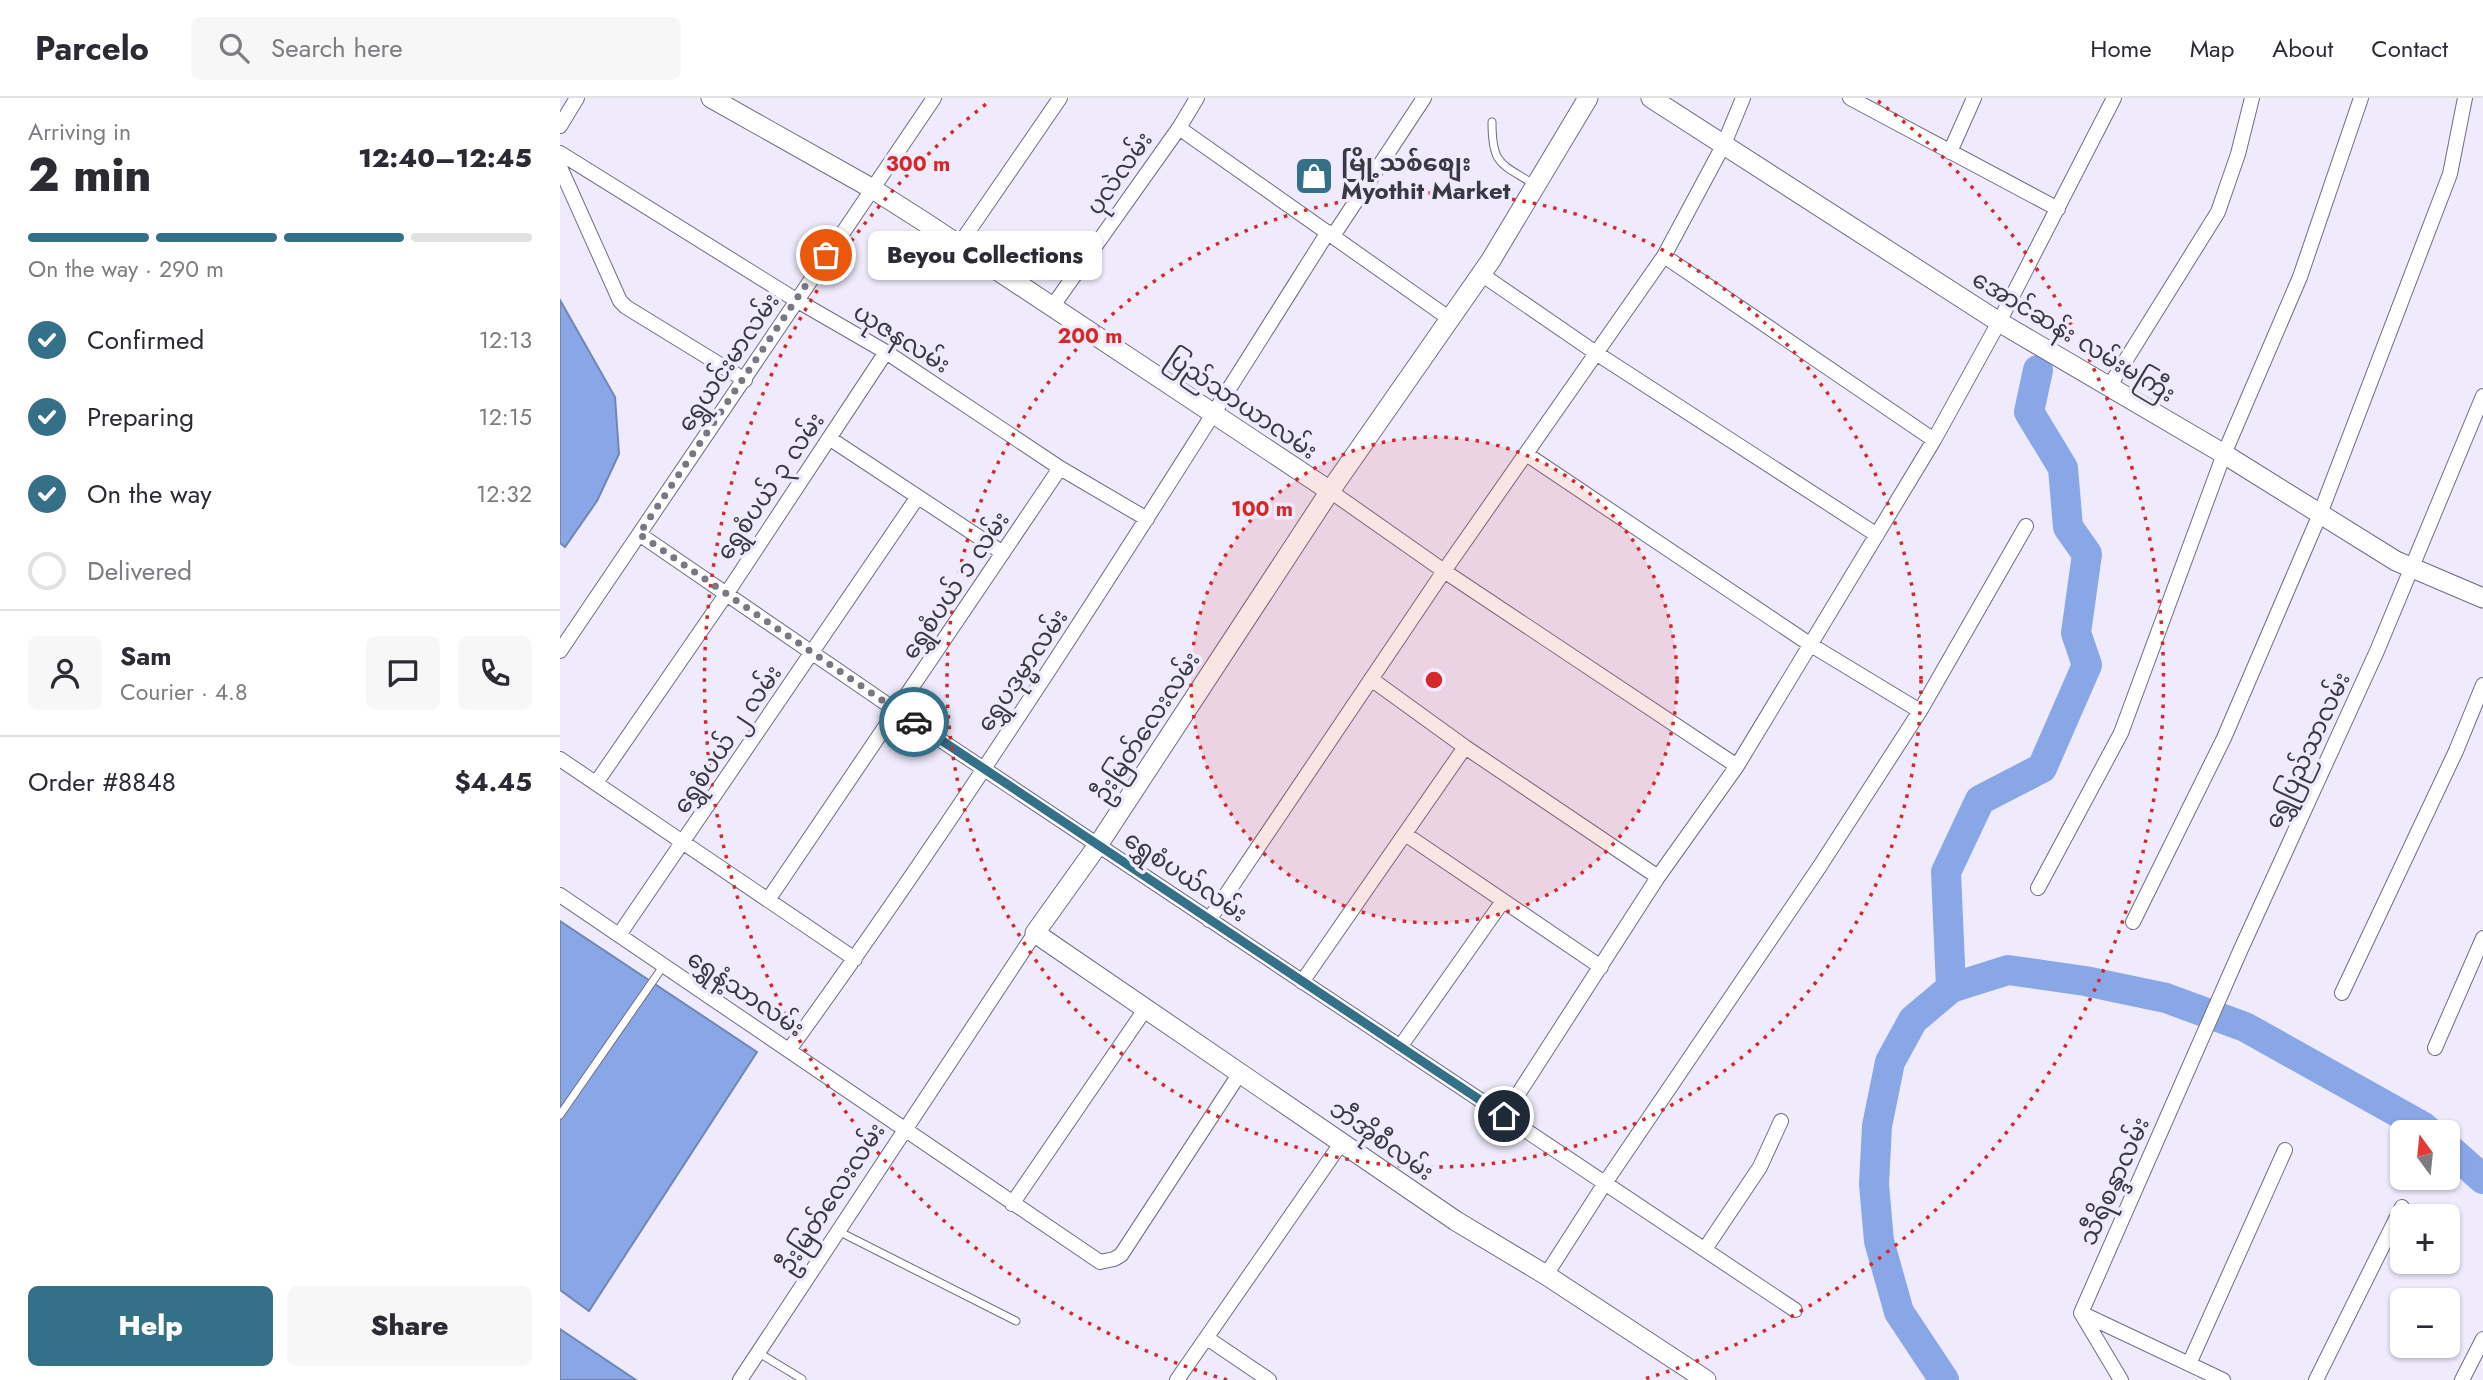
<!DOCTYPE html>
<meta charset="utf-8">
<style>
:root{--surface:#fff;--page:#f7f7f7;--text:#2b2b33;--muted:#7c7c81;--line:#e1e1e2;--accent:#347087}
body{margin:0;font-family:Jost,"Noto Sans Myanmar",sans-serif;background:var(--page);color:var(--text);height:100vh;display:flex;flex-direction:column;font-size:26px;white-space:nowrap}
*{box-sizing:border-box;margin:0}
p{font-size:23px;color:var(--muted)}
.icon{flex:none;width:38px;height:38px;fill:none;stroke:currentColor;stroke-width:2;stroke-linecap:round;stroke-linejoin:round}
.map{position:relative;flex:1;overflow:hidden}
.details{display:flex;flex-direction:column;background:var(--surface);width:560px}
.details>*{flex:none}
.needle{width:46px;rotate:345deg}
.tools{position:absolute;left:1830px;top:1022px;display:grid;gap:14px}
.tools a{display:grid;place-items:center;width:70px;height:70px;border-radius:10px;background:var(--surface);box-shadow:0 2px 5px #0004;font-size:35px}
.pin{position:absolute;display:grid;place-items:center;width:60px;height:60px;color:#fff;margin:-30px;border:4px solid #fff;border-radius:50%;box-shadow:0 2px 7px #0007}
.courier{position:absolute;display:grid;place-items:center;width:70px;height:70px;margin:-35px;border:5px solid #347087;border-radius:50%;background:#fff;color:#222;box-shadow:0 2px 9px #0007}
.bubble{position:absolute;height:49px;border-radius:10px;background:var(--surface);box-shadow:0 2px 5px #0004;font-size:23px;font-weight:800;line-height:49px;text-align:center}
.summary em{font-style:normal;font-weight:800}
.summary div{display:flex;flex-direction:column-reverse}
.summary{display:flex;align-items:center;justify-content:space-between;height:119px;padding:0 28px}
h1{font-size:46px;font-weight:800;line-height:52px}
.bar{display:grid;grid-template-columns:repeat(4,1fr);gap:10px 7px;align-content:center;height:84px;padding:0 28px}
.bar i{height:9px;border-radius:5px;background:var(--line)}
.bar .current{background:var(--accent)}
.bar p{grid-column:span 4}
.line{display:flex;align-items:center;gap:18px;padding:0 28px;border-top:2px solid var(--line)}
.line div{flex:1}
.round{display:grid;place-items:center;flex:none;width:74px;height:74px;border-radius:10px;background:var(--page)}
ol{padding:0 28px;list-style:none}
li{display:flex;align-items:center;gap:21px;height:77px}
li p{margin-inline-start:auto}
li .icon{padding:7px;border-radius:50%;background:var(--accent);color:#fff;stroke-width:4}
li:last-child{color:var(--muted)}
li i{width:38px;height:38px;border:4px solid var(--line);border-radius:50%}
.cta{display:flex;gap:14px;margin-top:auto;padding:14px 28px}
.cta a{flex:1;height:80px;border-radius:10px;background:var(--accent);color:#fff;font-size:28px;font-weight:800;line-height:80px;text-align:center}
.cta a+a{background:var(--page);color:var(--text)}
header{display:flex;align-items:center;gap:42px;box-sizing:border-box;height:98px;padding:0 35px;background:var(--surface);border-bottom:2px solid var(--line)}
header strong{font-size:33px}
nav{display:flex;gap:38px;margin-inline-start:auto;font-size:24px}
.search{width:490px;height:63px;background:var(--page);display:flex;align-items:center;gap:18px;box-sizing:border-box;padding:0 24px;border-radius:10px;color:var(--muted);font-size:26px}
main{display:flex;flex:1;min-height:0}
.map>svg:first-child{display:block}
.water{fill:#89a7e7;stroke:#7186b5;stroke-width:2}
.lines{fill:none;stroke-linecap:round;stroke-linejoin:round}
.river{stroke:#89a7e7;stroke-width:30}
.lane-casing{stroke:#716c80;stroke-width:9}
.street-casing{stroke:#716c80;stroke-width:16}
.secondary-casing{stroke:#716c80;stroke-width:21}
.lane{stroke:#fff;stroke-width:7}
.street{stroke:#fff;stroke-width:14}
.secondary{stroke:#fff;stroke-width:19}
.done{stroke:#797783;stroke-width:7;stroke-dasharray:0 12.6}
.route{stroke:#347087;stroke-width:9}
.ring{fill:none;stroke:#d62828;stroke-width:3.5;stroke-dasharray:3.5 7}
.labels{text-anchor:middle;dominant-baseline:central;stroke-width:7;stroke-linejoin:round;paint-order:stroke}
.poi-label{font-size:24px;font-weight:bold;fill:#3a3841;stroke:#efebfd;text-anchor:start}
.street-label{font-size:24px;fill:#3a3841;stroke:#efebfd}
.centre{fill:#d62828;stroke:#efebfd;stroke-width:3.5}
.ring-label{font-size:21px;text-anchor:middle;font-weight:bold;fill:#d62828;stroke:#efebfd;stroke-width:7;stroke-linejoin:round;paint-order:stroke}
</style>
<header>
<strong>Parcelo</strong>
<div class="search"><svg class="icon" aria-label="search" viewBox="0 0 24 24"><circle cx="10" cy="10" r="6"/><path d="M15 15l6 6"/></svg>Search here</div>
<nav><a>Home</a><a>Map</a><a>About</a><a>Contact</a></nav>
</header>
<main>
<section class="details">
<div class="summary"><div><h1>2 min</h1><p>Arriving in</p></div><em>12:40–12:45</em></div>
<div class="bar"><i class="current"></i><i class="current"></i><i class="current"></i><i></i><p>On the way · 290 m</p></div>
<ol>
<li><svg class="icon" aria-label="check" viewBox="0 0 24 24"><path d="M5 12l5 5 9-10"/></svg>Confirmed<p>12:13</p></li>
<li><svg class="icon" aria-label="check" viewBox="0 0 24 24"><path d="M5 12l5 5 9-10"/></svg>Preparing<p>12:15</p></li>
<li><svg class="icon" aria-label="check" viewBox="0 0 24 24"><path d="M5 12l5 5 9-10"/></svg>On the way<p>12:32</p></li>
<li><i></i>Delivered</li>
</ol>
<div class="line" style="height:126px"><a class="round"><svg class="icon" aria-label="person" viewBox="0 0 24 24"><circle cx="12" cy="8" r="4"/><path d="M4 21q1-7 8-7t8 7"/></svg></a><div><b>Sam</b><p>Courier · 4.8</p></div><a class="round"><svg class="icon" aria-label="chat" viewBox="0 0 24 24"><path d="M4 5h16v11H9l-5 4z"/></svg></a><a class="round"><svg class="icon" aria-label="phone" viewBox="0 0 24 24"><path d="M5 4h4l2 5-3 2q2 4 5 5l2-3 5 2v4C11 20 4 13 5 4z"/></svg></a></div>
<div class="line" style="height:91px"><div>Order #8848</div><b>$4.45</b></div>
<div class="cta"><a>Help</a><a>Share</a></div>
</section>
<div class="map">
<svg width="1923" height="1282" viewBox="0 0 1923 1282">
<rect width="100%" height="100%" fill="#efebfd"/>
<path class="water" d="M 0,202 L 55,299 L 59,356 L 37,403 L 5,449 L 0,445 Z
M 0,823 L 197,954 L 29,1213 L 0,1192 Z
M 0,1231 L 76,1282 L 0,1282 Z"/>
<g class="lines">
<path class="river" d="M 1391,890 L 1386,774 L 1420,702 L 1482,670 L 1527,567 L 1516,535 L 1527,456 L 1508,429 L 1503,370 L 1469,314 L 1478,272
M 1888,1050 L 1923,1081
M 1384,1282 L 1339,1214 L 1319,1143 L 1314,1086 L 1317,1028 L 1330,964 L 1353,922 L 1391,890 L 1448,872 L 1525,883 L 1606,900 L 1685,929 L 1862,1028 L 1869,1034"/>
<defs>
<path id="lane" d="M 932,24 C 932,68 941,65 975,87
M 0,1017 L 104,867
M 278,1133 L 456,1223
M 199,1255 L 242,1281"/>
<path id="street" d="M 1290,0 L 1498,111
M 0,28 L 17,0
M 619,30 L 890,221
M 1390,54 L 1414,0
M 0,55 L 236,202 L 326,254 L 500,370 L 587,421
M 0,69 L 60,203 L 66,209 L 185,282
M 773,138 L 864,0
M 399,147 L 500,0
M 1104,158 L 1374,342
M 921,176 L 1036,255 L 1317,437
M 492,209 L 619,30 L 637,0
M 1549,289 L 1658,114 L 1678,56 L 1692,0
M 269,340 L 443,455
M 966,356 L 1251,547 L 1360,613 L 1466,428
M 770,393 L 884,473 L 1177,668
M 79,436 L 337,613 L 1235,1212
M 0,553 L 374,0
M 811,581 L 905,649 L 1098,779
M 0,661 L 295,861
M 36,685 L 167,495 L 326,254
M 845,736 L 1041,869
M 1478,790 L 1561,635 L 1664,356 L 1740,179 L 1801,0
M 0,797 L 540,1164 L 554,1161 L 561,1157 L 680,975
M 208,802 L 500,370
M 649,822 L 884,473 L 1104,158 L 1164,46 L 1183,0
M 1573,824 L 1664,640 L 1760,416 L 1890,76 L 1905,0
M 59,837 L 357,400
M 742,884 L 905,649
M 1782,895 L 1896,653 L 1923,587
M 840,949 L 943,803
M 1875,950 L 1923,840
M 229,952 C 421,687 594,410 768,134
M 944,1018 L 1098,779 L 1177,668 L 1374,342 L 1439,224 L 1554,0
M 452,1106 L 586,910
M 1145,1151 L 1200,1069 L 1221,1023
M 986,1177 L 1045,1085 L 1260,768 L 1360,613
M 1521,1215 L 1681,851 L 1817,553 L 1923,298
M 1521,1215 L 1663,1282
M 1521,1215 L 1561,1282
M 647,1240 L 709,1282
M 1629,1266 L 1725,1052
M 180,1282 L 475,835
M 617,1282 L 782,1044
M 1756,1282 L 1842,1109
M 1902,1282 L 1923,1241"/>
<path id="secondary" d="M 151,0 L 311,90 L 366,125 L 770,393
M 1028,0 L 931,162 L 770,393 L 538,747 L 475,835 L 896,1123 L 986,1177 L 1146,1282
M 1091,0 L 1439,224 L 1664,356 L 1836,463 L 1923,500"/>
</defs>
<use href="#lane" class="lane-casing"/>
<use href="#street" class="street-casing"/>
<use href="#secondary" class="secondary-casing"/>
<use href="#lane" class="lane"/>
<use href="#street" class="street"/>
<use href="#secondary" class="secondary"/>
</g>
<g class="lines">
<path class="done" d="M 266,157 L 79,436 L 354,624"/>
<path class="route" d="M 354,624 L 944,1018"/>
</g>
<circle cx="874" cy="582" r="243" fill="#d62828" fill-opacity=".12"/>
<g class="ring">
<circle cx="874" cy="582" r="243"/>
<circle cx="874" cy="582" r="487"/>
<path d="M667 1282A730 730 0 0 1 430 3M1318 3A730 730 0 0 1 1081 1282"/>
</g>
<defs>
<symbol id="shop-square" viewBox="-11 -11 22 22"><rect x="-9" y="-9" width="18" height="18" rx="4" fill="#347087" stroke="#efebfd"/><path d="M-5-2.5h2.3a2.7 3.5 0 0 1 5.4 0H5L5.5 6h-11ZM-1.5-2.5h3a1.5 2.3 0 0 0-3 0Z" fill="#fff"/></symbol>
</defs>
<g fill-rule="evenodd">
<use href="#shop-square" x="732" y="56" width="44" height="44"/>
</g>
<g class="labels">
<g class="poi-label">
<text x="781" y="64">မြို့သစ်စျေး<tspan x="781" dy="28">Myothit Market</tspan></text>
</g>
<g class="street-label">
<text transform="translate(559 75) rotate(-55)">ပုလဲလမ်း</text>
<text transform="translate(1514 238) rotate(31)">အောင်ဆန်း လမ်းမကြီး</text>
<text transform="translate(342 240) rotate(32)">ယုဇနလမ်း</text>
<text transform="translate(168 264) rotate(-56)">ရွှေယင်းမာလမ်း</text>
<text transform="translate(682 306) rotate(34)">ပြည်သာယာလမ်း</text>
<text transform="translate(210 388) rotate(-56)">ရွှေစံပယ် ၃ လမ်း</text>
<text transform="translate(395 487) rotate(-56)">ရွှေစံပယ် ၁ လမ်း</text>
<text transform="translate(462 572) rotate(-56)">ရွှေပဒုမ္မာလမ်း</text>
<text transform="translate(586 629) rotate(-57)">ဦးမြတ်လေးလမ်း</text>
<text transform="translate(167 641) rotate(-56)">ရွှေစံပယ် ၂ လမ်း</text>
<text transform="translate(1747 652) rotate(-65)">ရွှေပြည်သာလမ်း</text>
<text transform="translate(626 778) rotate(34)">ရွှေစံပယ်လမ်း</text>
<text transform="translate(186 895) rotate(34)">ရွှေနံ့သာလမ်း</text>
<text transform="translate(822 1042) rotate(35)">ဘီအိုစီလမ်း</text>
<text transform="translate(1554 1083) rotate(-66)">သီရိစန္ဒာလမ်း</text>
<text transform="translate(271 1100) rotate(-57)">ဦးမြတ်လေးလမ်း</text>
</g>
</g>
<circle cx="874" cy="582" r="10" class="centre"/>
<g class="ring-label">
<text x="358" y="73">300 m</text>
<text x="530" y="245">200 m</text>
<text x="702" y="418">100 m</text>
</g>
</svg>
<div class="tools">
<a><svg class="needle" viewBox="-14 -14 28 28"><path d="M0-13l5 13h-10z" fill="#e53935"/><path d="M0 13l5-13h-10z" fill="#7c7c81"/></svg></a>
<a>+</a>
<a>−</a>
</div>
<div class="pin" style="left:266px;top:157px;background:#ea580c"><svg class="icon" aria-label="bag" viewBox="0 0 24 24"><path d="M5 8h14l-1 12H6zM9 8a3 3 0 0 1 6 0"/></svg></div>
<div class="pin" style="left:944px;top:1018px;background:#1f2937"><svg class="icon" aria-label="home" viewBox="0 0 24 24"><path d="M3 11l9-7 9 7M6 9v11h12V9"/></svg></div>
<div class="courier" style="left:354px;top:624px"><svg class="icon" aria-label="car" viewBox="0 0 24 24"><path d="M5 17H2v-5l4-1 3-4h7l3 4 3 1v5h-3M9 17h6M6 11h13"/><circle cx="7" cy="17" r="2"/><circle cx="17" cy="17" r="2"/></svg></div>
<div class="bubble" style="left:308px;top:133px;width:234px">Beyou Collections</div>
</div>
</main>
